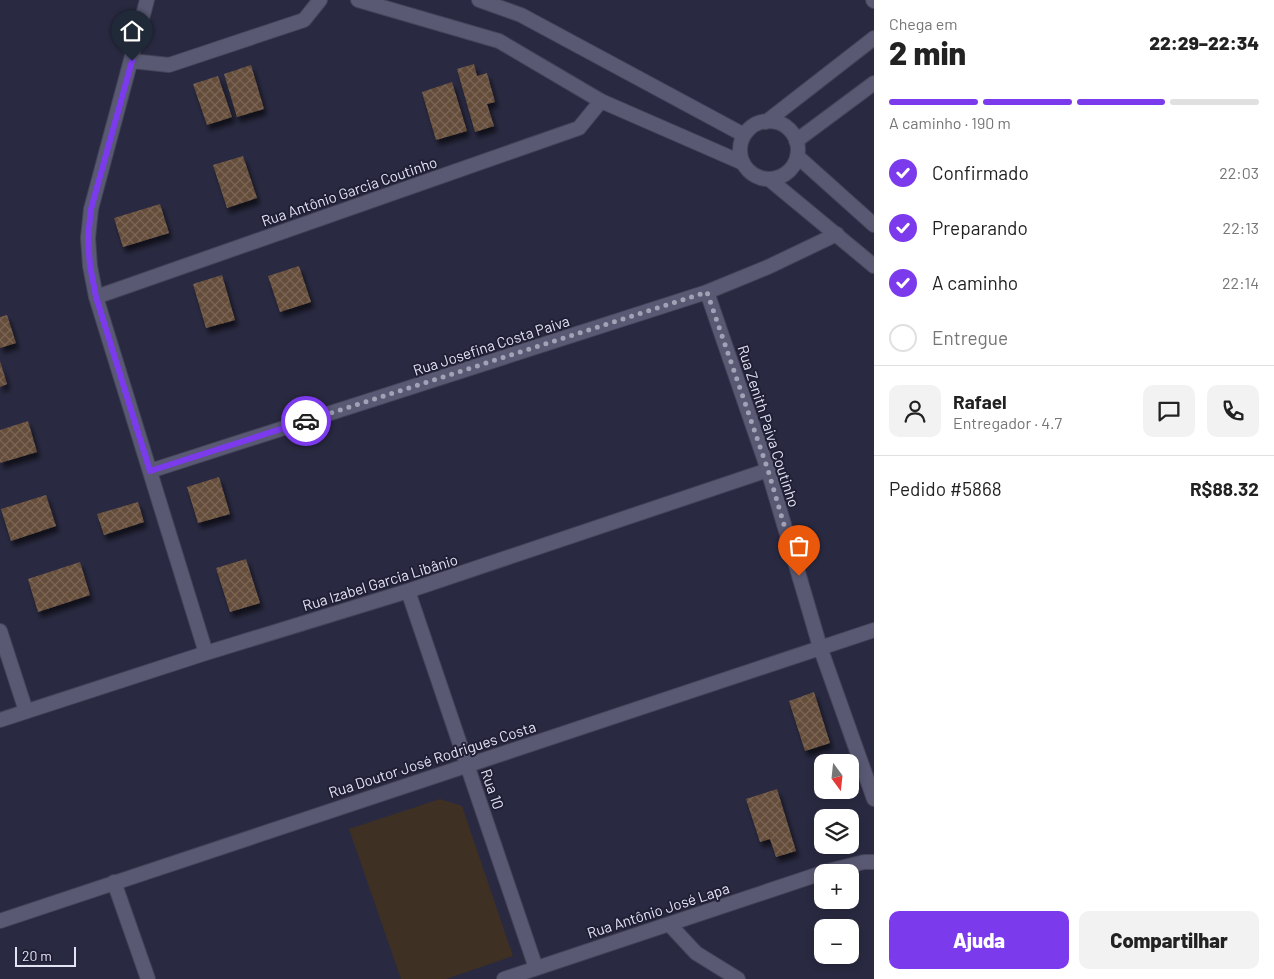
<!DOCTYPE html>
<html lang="pt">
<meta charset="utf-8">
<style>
:root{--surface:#fff;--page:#f2f2f2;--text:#222;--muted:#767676;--line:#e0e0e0;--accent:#7c3aed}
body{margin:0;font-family:Barlow,sans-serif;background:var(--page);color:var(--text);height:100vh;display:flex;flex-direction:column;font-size:19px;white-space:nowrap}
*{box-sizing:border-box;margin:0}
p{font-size:16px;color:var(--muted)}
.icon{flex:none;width:28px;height:28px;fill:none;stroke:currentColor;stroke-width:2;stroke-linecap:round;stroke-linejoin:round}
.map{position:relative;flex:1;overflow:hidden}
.drawer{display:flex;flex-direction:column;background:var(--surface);width:400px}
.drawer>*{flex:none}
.needle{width:32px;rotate:165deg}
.controls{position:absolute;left:814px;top:754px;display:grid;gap:10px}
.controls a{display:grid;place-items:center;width:45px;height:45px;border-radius:10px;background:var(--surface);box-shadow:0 2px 8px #0003;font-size:25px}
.scale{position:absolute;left:15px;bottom:12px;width:61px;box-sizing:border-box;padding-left:5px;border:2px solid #e2e3f3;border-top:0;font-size:14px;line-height:18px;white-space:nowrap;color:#e2e3f3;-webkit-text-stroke:4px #201f36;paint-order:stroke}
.pin{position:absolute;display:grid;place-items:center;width:42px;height:42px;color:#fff;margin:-51px -21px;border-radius:50% 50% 50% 0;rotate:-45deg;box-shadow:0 0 5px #0007}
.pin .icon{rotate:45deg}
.courier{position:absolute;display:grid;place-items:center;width:50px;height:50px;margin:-25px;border:4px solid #7c3aed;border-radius:50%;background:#fff;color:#222;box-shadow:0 1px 6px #0007}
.head em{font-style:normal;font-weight:800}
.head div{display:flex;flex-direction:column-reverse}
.head{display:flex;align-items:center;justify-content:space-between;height:85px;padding:0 15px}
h1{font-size:32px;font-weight:800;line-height:38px}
.bar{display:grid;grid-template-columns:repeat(4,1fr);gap:8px 5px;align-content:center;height:60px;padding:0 15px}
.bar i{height:6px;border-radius:4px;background:var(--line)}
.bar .current{background:var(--accent)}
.bar p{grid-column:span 4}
.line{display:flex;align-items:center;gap:12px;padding:0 15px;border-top:1px solid var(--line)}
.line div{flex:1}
.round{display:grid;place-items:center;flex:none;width:52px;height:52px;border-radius:10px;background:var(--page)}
ol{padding:0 15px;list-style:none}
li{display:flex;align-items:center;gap:15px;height:55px}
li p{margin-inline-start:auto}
li .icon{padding:5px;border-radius:50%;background:var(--accent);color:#fff;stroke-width:4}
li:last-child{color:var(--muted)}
li i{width:28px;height:28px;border:2px solid var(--line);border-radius:50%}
.action{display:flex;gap:10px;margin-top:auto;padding:10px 15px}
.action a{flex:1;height:58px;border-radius:10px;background:var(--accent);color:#fff;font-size:20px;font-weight:800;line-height:58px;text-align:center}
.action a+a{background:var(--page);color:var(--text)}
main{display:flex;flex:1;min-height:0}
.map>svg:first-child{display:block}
.industrial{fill:#3f3024}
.building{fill:url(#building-cross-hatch);filter:url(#shadow)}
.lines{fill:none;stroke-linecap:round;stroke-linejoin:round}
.minor-casing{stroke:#444358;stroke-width:16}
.tertiary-casing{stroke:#444358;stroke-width:16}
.minor{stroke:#595974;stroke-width:14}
.tertiary{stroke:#595974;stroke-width:14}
.done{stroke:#a1a2b5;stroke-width:5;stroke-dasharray:0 9}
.route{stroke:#7c3aed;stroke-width:6}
.labels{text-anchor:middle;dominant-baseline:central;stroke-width:4;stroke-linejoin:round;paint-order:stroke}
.street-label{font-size:15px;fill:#e2e3f3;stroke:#201f36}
</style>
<main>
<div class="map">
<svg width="874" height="979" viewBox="0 0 874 979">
<defs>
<pattern id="building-cross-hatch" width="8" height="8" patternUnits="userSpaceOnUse" patternTransform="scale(1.25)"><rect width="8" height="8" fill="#654d3a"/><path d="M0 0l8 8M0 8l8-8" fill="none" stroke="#7b6657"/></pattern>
<filter id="shadow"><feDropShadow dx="3" dy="5.5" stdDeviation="2.5" flood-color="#0009"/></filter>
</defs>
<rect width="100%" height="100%" fill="#292941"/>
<path class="industrial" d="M 440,799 L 462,806 L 513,956 L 446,979 L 401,979 L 349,829 Z"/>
<path class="building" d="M 474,64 L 477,76 L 487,73 L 495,102 L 487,104 L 494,126 L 475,132 L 457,69 Z
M 251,65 L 264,109 L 237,117 L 224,74 Z
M 218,76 L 232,117 L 207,125 L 193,84 Z
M 452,82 L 467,131 L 436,140 L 422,92 Z
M 243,156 L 257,198 L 227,208 L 213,165 Z
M 160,204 L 169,233 L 123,247 L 114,218 Z
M 299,266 L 311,302 L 280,312 L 268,276 Z
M 222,275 L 235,320 L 206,328 L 193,284 Z
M 7,315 L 16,343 L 0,348 L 0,317 Z
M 0,361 L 7,384 L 0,387 Z
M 28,421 L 37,452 L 0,463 L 0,430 Z
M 219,477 L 230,514 L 198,523 L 187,487 Z
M 46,495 L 56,526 L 11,541 L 1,509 Z
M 138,502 L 144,522 L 104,535 L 97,514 Z
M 246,559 L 260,603 L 230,612 L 216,568 Z
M 80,562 L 90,595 L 38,612 L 28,579 Z
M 814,692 L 830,743 L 805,751 L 789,701 Z
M 777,789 L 796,851 L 776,857 L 770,839 L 760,842 L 746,799 Z"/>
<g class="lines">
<defs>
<path id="minor" d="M 147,0 L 91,209 L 88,238 L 90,266 L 96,297 L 206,653
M 873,0 L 874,1
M 132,61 L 169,65 L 304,20 L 320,0
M 707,292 L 768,470 L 820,647 L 874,799
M 96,297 L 579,128 L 601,101
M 150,471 L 707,292 L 768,267 L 837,234
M 408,591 L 536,968
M 0,631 L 26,711
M 0,720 L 206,653 L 408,591 L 768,470
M 824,872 L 864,862 L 874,862
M 114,882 L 148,979
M 0,921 L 874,630
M 669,924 L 696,953 L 738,979
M 504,979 L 822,873"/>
<path id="tertiary" d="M 358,0 L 499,41 L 601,101 L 743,163
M 479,0 L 521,15 L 744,135
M740 150a29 29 0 1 1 58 0a29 29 0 1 1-58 0Z
M 766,122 L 874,38
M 796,141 L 874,83
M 797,156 L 874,225
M 769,179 L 874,266"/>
</defs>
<use href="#minor" class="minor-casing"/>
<use href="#tertiary" class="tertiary-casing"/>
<use href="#minor" class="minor"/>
<use href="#tertiary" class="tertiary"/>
</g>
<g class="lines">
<path class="done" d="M 306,421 L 707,292 L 768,470 L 799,576"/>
<path class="route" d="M 132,61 L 91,209 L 88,238 L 90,266 L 96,297 L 150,471 L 306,421"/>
</g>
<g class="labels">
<g class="street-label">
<text transform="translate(349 191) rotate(-19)">Rua Antônio Garcia Coutinho</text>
<text transform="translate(491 345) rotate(-18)">Rua Josefina Costa Paiva</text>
<text transform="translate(769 426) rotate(72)">Rua Zenith Paiva Coutinho</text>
<text transform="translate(380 582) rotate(-17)">Rua Izabel Garcia Libânio</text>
<text transform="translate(432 759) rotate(-18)">Rua Doutor José Rodrigues Costa</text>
<text transform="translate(493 789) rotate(71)">Rua 10</text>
<text transform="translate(658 910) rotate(-18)">Rua Antônio José Lapa</text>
</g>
</g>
</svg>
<div class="controls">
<a><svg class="needle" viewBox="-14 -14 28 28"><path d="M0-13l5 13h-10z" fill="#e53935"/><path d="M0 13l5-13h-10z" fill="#767676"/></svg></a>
<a><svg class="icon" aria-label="layers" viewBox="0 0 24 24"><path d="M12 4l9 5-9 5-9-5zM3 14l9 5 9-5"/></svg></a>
<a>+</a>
<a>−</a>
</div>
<div class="scale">20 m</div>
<div class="pin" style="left:799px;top:576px;background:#ea580c"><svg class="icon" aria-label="bag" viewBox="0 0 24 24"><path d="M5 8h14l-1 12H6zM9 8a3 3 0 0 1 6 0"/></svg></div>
<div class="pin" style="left:132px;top:61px;background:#1f2937"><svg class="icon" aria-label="home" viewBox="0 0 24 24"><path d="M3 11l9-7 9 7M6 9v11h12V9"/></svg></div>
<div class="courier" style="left:306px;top:421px"><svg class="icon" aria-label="car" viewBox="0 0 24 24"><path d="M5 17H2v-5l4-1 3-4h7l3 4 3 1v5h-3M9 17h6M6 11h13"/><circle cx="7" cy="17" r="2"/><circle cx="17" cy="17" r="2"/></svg></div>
</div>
<section class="drawer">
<div class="head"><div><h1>2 min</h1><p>Chega em</p></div><em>22:29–22:34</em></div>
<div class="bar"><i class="current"></i><i class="current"></i><i class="current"></i><i></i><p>A caminho · 190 m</p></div>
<ol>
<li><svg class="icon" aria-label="check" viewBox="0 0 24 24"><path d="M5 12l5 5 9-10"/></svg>Confirmado<p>22:03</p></li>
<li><svg class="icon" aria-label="check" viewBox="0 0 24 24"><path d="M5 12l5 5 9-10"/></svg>Preparando<p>22:13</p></li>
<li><svg class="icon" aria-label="check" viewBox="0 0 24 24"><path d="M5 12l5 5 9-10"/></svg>A caminho<p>22:14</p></li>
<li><i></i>Entregue</li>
</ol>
<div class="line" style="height:90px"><a class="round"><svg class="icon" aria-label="person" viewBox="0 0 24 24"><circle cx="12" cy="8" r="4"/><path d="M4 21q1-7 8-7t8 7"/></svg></a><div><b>Rafael</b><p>Entregador · 4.7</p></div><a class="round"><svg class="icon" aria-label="chat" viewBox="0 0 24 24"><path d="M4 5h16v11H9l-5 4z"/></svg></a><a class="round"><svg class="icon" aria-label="phone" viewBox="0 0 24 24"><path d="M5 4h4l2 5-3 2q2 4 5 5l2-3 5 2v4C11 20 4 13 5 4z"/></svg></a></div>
<div class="line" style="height:65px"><div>Pedido #5868</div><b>R$88.32</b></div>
<div class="action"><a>Ajuda</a><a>Compartilhar</a></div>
</section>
</main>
